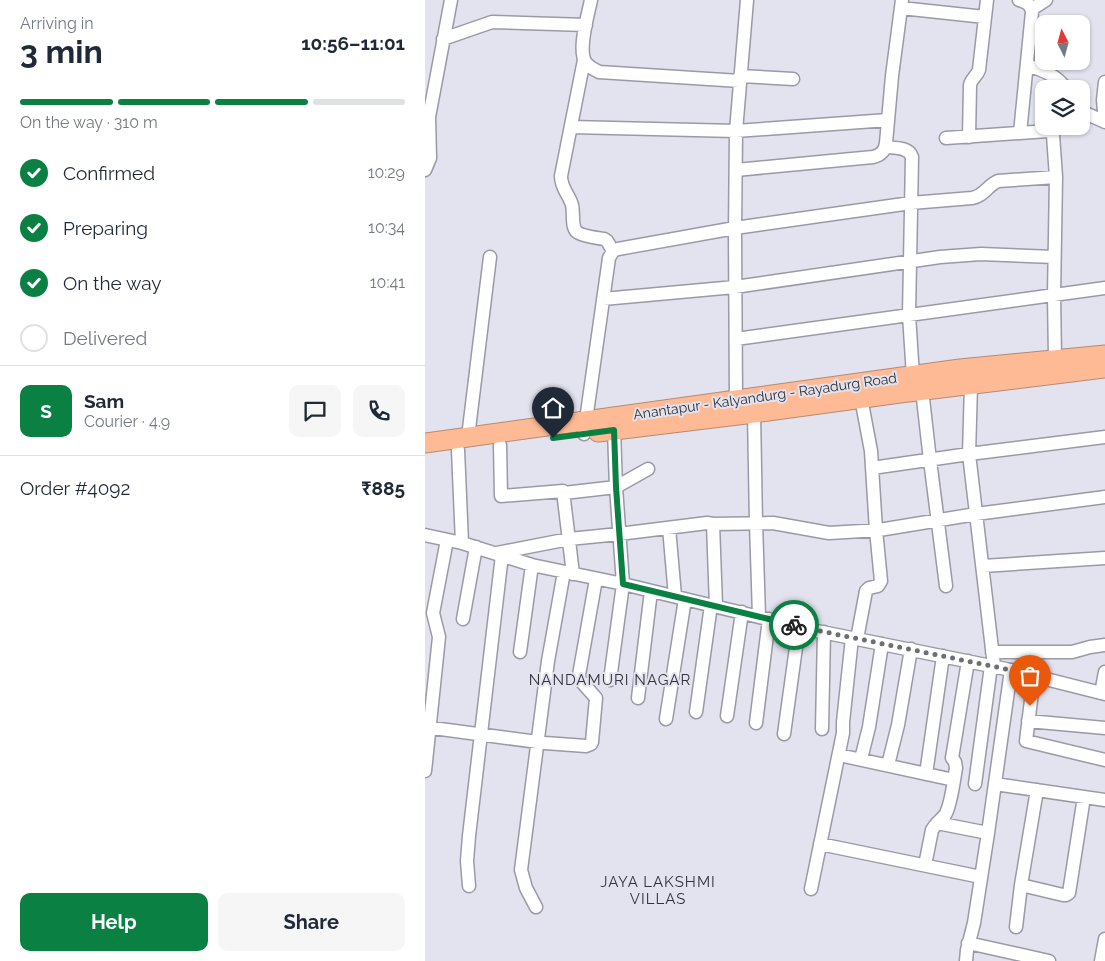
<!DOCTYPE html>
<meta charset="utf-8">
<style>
:root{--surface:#fff;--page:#f6f6f7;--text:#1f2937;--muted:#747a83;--line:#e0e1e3;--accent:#0b8043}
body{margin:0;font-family:Raleway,sans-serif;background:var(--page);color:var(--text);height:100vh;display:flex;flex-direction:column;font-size:19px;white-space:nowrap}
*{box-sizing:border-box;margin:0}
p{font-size:16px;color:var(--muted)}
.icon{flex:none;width:28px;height:28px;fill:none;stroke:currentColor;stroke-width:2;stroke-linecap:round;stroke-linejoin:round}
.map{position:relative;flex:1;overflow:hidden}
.details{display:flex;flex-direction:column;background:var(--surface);width:425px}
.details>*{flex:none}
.needle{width:32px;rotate:354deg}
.fabs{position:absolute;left:610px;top:15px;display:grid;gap:10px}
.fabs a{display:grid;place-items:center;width:55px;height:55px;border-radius:10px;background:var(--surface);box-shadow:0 1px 4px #0004;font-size:25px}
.pin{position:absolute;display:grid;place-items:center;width:42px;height:42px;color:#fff;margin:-51px -21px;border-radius:50% 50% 50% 0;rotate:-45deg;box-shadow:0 0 5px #0007}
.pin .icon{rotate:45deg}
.courier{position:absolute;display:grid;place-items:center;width:50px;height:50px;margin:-25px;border:4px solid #0b8043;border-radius:50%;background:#fff;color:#222;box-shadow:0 1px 6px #0007}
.headline em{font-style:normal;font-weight:700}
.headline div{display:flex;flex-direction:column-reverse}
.headline{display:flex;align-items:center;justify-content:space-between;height:85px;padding:0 20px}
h1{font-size:32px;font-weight:700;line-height:38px}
.bar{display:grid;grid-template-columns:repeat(4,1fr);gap:8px 5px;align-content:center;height:60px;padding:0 20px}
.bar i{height:6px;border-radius:4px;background:var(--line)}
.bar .on{background:var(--accent)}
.bar p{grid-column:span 4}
.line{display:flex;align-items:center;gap:12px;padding:0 20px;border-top:1px solid var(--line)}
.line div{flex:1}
.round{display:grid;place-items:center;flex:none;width:52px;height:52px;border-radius:10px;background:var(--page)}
ol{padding:0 20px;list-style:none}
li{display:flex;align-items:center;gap:15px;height:55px}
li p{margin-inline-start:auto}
li .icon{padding:5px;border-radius:50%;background:var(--accent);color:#fff;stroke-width:4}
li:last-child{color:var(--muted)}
li i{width:28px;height:28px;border:2px solid var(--line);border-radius:50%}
.button{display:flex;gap:10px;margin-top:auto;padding:10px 20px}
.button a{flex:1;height:58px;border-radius:10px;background:var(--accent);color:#fff;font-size:20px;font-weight:700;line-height:58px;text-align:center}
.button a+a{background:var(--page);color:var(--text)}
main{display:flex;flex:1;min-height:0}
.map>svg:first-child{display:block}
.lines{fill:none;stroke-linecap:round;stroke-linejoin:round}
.minor-casing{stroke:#999aa5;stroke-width:15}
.highway-casing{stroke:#b58a73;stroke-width:21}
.minor{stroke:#fff;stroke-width:12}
.highway{stroke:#fdba95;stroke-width:19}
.done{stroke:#6e6f75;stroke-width:5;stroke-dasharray:0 9}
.route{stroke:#0b8043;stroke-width:6}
.labels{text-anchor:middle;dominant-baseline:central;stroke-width:4;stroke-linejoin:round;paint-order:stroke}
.street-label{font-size:14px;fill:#303034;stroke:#e2e3ee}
.neighbourhood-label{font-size:15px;letter-spacing:1px;fill:#32323b;stroke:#e2e3ee}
</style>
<main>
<section class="details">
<div class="headline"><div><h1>3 min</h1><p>Arriving in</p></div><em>10:56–11:01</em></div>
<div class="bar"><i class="on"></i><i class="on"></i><i class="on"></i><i></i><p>On the way · 310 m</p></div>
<ol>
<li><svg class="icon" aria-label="check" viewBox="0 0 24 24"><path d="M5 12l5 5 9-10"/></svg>Confirmed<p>10:29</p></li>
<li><svg class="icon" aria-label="check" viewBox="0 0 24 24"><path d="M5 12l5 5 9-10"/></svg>Preparing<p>10:34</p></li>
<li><svg class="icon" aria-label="check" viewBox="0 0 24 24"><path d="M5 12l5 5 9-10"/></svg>On the way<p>10:41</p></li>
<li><i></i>Delivered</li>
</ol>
<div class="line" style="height:90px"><b class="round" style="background:var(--accent);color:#fff">S</b><div><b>Sam</b><p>Courier · 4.9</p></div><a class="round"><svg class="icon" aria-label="chat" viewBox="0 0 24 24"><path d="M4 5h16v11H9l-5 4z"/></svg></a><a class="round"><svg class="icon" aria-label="phone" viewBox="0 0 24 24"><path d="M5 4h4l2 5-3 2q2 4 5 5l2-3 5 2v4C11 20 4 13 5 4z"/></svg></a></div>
<div class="line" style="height:65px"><div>Order #4092</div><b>₹885</b></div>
<div class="button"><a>Help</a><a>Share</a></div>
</section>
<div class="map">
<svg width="680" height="961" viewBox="0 0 680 961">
<rect width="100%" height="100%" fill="#e2e3ee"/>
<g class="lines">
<defs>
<path id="minor" d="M 166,0 C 163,15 152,51 161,63 C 165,68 169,69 174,72 L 315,81
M 594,0 C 601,2 606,4 607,12 L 595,133
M 476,8 L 560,17
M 607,9 L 621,0
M 18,39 L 67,22 L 161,25
M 159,60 L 136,176 C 136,189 144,194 147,205 C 149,213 146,227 152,232 C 157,236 172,238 179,239 L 182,241 L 188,251
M 602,65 C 617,70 632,75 641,89
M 315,76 L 368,79
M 680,82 L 678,100 L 680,122
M 656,111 L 680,122
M 146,127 L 311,131 L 463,120
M 544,137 L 545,85 C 546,79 552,76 554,70 L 562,0
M 521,138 L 623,131 L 627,133 L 628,135 L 631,177 L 629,295 L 630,359
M 460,147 C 470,148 484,147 487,157 L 484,315 L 488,376
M 0,170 L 5,158 L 4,117 L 26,0
M 311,170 L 448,157 C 456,155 460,151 461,143 L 467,76 L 477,0
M 178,299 L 310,287 L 515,257 L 556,254 L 629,257
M 311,339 L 680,288
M 546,385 L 544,454 L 569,666
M 497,390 L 505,460 L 521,586
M 311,400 L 310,232 L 311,131 L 322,0
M 329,413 L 331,523 L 334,616
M 159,434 L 184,258 L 188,251 L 193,249 L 310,228 L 486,203 L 547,198 C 559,196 563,185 573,181 L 631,177
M 43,437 L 65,257
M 75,445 L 76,496 L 138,491 L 148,574
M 33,450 L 37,543
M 447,468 L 544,454 L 680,437
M 139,493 L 191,487 L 223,469
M 288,524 L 348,523 L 404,533 L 454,530 L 551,514 L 680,497
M 244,528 L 250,596
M 0,535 L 37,543 L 107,565 L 198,584 L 392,631 L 581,669 L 680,694
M 72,553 L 144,539 L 194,534 L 282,523 L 288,524 L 291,606
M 558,566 L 680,558
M 38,619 L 51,547
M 432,639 L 441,591 L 444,588 L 453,586 L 456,581 L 451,530 L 446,451 L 436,398
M 95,652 L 107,565
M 567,652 L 647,652 L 665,647 L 680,645
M 609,676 L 601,741 L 680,760
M 185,680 L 198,584 L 191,487 L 189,430
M 676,693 L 680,672
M 213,698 L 226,591
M 271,712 L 286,605
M 302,716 L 317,612
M 241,719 L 260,599
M 603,721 L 680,728
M 331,723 L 344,619
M 0,727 L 120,743 L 161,746 L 166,744 L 167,742 L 171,698 L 155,680 L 154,675 L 171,579
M 397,729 L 399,632
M 359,734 L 374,626
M 414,755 L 529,780
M 436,759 L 444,727 L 457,644
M 463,765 L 473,725 L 486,649
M 0,771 L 14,637 L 8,613 L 22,540
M 501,774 L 518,656
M 550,784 L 566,666
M 570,784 L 680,800
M 512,823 L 563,833
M 395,844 L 556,877
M 500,865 L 507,830 C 511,823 516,820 520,815 C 526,806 529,779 531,768 L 530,762 L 527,758 L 543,661
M 596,885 L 638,895 L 641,895 L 644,893 L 659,797
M 44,886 L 42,861 L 44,836 L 77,555
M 386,889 L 418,733 L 418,722 L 427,638
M 111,907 L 101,888 L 96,870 L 123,661 L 139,572
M 591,927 L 596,885 L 612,790
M 543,943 L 624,961
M 541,961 L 542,950 L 549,923 L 563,833 L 586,670
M 676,961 L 680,939"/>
<path id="highway" d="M 173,432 L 321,414 L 475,393 L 680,368
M 0,443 L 535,369 L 680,355"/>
</defs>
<use href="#minor" class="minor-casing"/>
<use href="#highway" class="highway-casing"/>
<use href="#minor" class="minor"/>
<use href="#highway" class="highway"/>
</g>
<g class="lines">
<path class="done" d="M 369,625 L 400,632 L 581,669 L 609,676 L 605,706"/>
<path class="route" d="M 128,438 L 189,430 L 191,487 L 198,584 L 369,625"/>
</g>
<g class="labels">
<g class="street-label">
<text transform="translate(340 396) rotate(-8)">Anantapur - Kalyandurg - Rayadurg Road</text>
</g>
<g class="neighbourhood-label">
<text x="185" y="680">NANDAMURI NAGAR</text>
<text x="233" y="882">JAYA LAKSHMI<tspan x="233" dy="17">VILLAS</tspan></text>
</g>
</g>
</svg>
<div class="fabs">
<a><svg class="needle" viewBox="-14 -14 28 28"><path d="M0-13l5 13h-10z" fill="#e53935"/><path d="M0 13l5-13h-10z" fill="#747a83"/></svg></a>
<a><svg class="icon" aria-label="layers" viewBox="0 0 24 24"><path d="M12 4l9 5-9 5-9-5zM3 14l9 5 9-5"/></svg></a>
</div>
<div class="pin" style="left:605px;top:706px;background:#ea580c"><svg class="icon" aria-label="bag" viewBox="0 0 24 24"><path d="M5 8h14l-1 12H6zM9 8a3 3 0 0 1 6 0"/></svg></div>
<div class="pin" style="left:128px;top:438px;background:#1f2937"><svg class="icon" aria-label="home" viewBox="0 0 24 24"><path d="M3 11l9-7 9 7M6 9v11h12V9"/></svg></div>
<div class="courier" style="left:369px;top:625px"><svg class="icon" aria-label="bike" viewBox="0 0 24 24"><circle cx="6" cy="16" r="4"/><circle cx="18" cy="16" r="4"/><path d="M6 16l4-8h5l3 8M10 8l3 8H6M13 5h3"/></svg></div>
</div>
</main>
